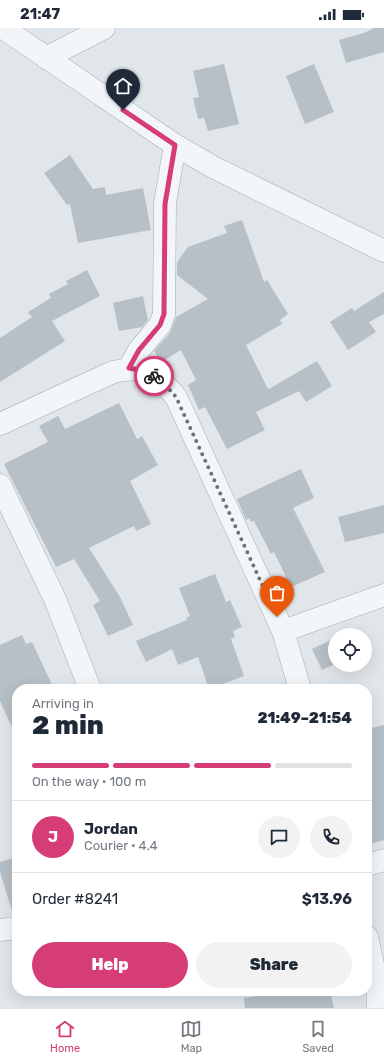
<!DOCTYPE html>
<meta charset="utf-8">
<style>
:root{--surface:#fff;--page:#f2f2f3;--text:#1f2937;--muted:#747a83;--line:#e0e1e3;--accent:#d63d76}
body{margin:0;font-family:Rubik,sans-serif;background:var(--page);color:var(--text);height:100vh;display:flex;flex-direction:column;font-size:15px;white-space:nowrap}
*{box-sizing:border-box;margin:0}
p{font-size:13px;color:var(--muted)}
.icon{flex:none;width:22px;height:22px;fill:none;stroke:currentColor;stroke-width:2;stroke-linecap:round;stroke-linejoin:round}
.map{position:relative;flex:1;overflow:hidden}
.sheet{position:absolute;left:12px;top:656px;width:360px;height:312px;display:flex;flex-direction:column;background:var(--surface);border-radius:16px;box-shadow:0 4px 16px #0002}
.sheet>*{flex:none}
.buttons{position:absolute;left:328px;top:600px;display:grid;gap:8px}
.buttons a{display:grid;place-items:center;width:44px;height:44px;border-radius:50%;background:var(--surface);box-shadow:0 4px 16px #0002;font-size:20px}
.pin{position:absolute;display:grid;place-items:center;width:34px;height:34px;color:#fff;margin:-41px -17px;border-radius:50% 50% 50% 0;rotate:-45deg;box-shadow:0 0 4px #0007}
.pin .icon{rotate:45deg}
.courier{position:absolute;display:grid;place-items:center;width:40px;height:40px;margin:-20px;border:3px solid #d63d76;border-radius:50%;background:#fff;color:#222;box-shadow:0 1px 5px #0007}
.summary em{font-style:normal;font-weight:800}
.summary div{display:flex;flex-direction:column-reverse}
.summary{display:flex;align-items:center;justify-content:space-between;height:68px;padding:0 20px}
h1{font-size:26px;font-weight:800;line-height:30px}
.bar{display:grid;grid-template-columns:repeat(4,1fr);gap:6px 4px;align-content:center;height:48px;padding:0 20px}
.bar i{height:5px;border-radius:3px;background:var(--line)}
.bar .active{background:var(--accent)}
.bar p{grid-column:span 4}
.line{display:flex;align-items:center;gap:10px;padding:0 20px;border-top:1px solid var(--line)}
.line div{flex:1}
.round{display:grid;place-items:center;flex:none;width:42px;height:42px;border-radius:21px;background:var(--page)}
.button{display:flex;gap:8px;margin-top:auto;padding:8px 20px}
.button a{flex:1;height:46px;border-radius:24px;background:var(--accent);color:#fff;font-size:16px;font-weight:800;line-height:46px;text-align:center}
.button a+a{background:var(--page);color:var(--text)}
.status{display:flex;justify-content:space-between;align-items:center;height:28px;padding:0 20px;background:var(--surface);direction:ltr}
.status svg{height:11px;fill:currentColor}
.menu{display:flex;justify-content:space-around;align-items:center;height:56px;border-top:1px solid var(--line);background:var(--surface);font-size:11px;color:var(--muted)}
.menu a{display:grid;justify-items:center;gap:2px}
.menu .active{color:var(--accent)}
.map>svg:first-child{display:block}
.building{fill:#b7c0c7}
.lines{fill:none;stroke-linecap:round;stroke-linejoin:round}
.minor-casing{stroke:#a5aeb4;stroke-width:23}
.tertiary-casing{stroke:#a5aeb4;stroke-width:23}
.minor{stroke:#f3f6f8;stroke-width:22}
.tertiary{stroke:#f3f6f8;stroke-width:22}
.done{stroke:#68747d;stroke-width:4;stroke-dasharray:0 7.2}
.route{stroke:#d63d76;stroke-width:5}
</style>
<div class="status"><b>21:47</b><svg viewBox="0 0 49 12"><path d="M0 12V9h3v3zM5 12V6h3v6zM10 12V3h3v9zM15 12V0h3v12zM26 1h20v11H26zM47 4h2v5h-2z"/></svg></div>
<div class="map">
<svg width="384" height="980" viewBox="0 0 384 980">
<rect width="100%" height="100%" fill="#e0e6ea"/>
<path class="building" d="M 374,0 L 384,0 L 384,24 L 346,35 L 339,12 L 364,5 Z
M 224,36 L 239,96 L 208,103 L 204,90 L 198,91 L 193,70 L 199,69 L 193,43 Z
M 314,36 L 334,84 L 305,96 L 286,48 Z
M 70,127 L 93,161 L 105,159 L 106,167 L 143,160 L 151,202 L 78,215 L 70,176 L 67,177 L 44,145 Z
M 242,192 L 264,254 L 267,252 L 288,286 L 280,292 L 282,296 L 246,317 L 267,359 L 269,361 L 317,333 L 332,358 L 306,374 L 299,363 L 256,384 L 265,402 L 227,421 L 205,379 L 199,382 L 188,357 L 196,352 L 181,322 L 161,334 L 154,323 L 170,305 L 176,289 L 208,271 L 177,247 L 177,234 L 188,219 L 227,205 L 224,198 Z
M 87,242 L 100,268 L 52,293 L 65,313 L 0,354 L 0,310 L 32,289 L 28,284 L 51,270 L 49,266 L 68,256 L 66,253 Z
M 384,264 L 384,286 L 369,294 L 376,304 L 348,322 L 330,294 L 352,280 L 354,283 Z
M 143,268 L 148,292 L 142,299 L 119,303 L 113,275 Z
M 119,375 L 137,411 L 142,408 L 158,437 L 130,453 L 151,496 L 136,503 L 134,498 L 89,520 L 120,569 L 133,597 L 108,608 L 93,577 L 100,573 L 74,531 L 56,539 L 4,436 L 48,414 L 39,398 L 58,388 L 65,401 Z
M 301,441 L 314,470 L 293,480 L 325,544 L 291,559 L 274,524 L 271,526 L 254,493 L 251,494 L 249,490 L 246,492 L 237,471 Z
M 384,477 L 384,505 L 345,514 L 338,489 Z
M 215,546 L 226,574 L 230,572 L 242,599 L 233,603 L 235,609 L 231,611 L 244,648 L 209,661 L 198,629 L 178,637 L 172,621 L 146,634 L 136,613 L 187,592 L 186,590 L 190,588 L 179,560 Z
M 22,607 L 26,616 L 32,614 L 54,661 L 17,661 L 17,710 L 0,673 L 0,617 Z
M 335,610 L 335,636 L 322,642 L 312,621 Z
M 384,697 L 384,812 L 367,817 L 367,701 Z
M 17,829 L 17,885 L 13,886 L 0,844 L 0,834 Z
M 290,963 L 330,963 L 334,980 L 245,980 L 244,970 Z"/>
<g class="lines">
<defs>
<path id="minor" d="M 46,30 L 104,0
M 129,340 L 139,322 L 160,297 L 164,286 L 165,175 L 175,117
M 0,396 L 113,344 C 145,336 156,346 176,369 L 283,603 L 300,661
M 0,457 L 55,571 L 90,661
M 283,603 L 384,567
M 367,837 L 384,832
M 0,902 L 17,900
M 367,909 L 377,955 L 378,980"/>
<path id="tertiary" d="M 3,0 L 175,117 L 213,139 L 384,223"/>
</defs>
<use href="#minor" class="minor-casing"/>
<use href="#tertiary" class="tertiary-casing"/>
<use href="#minor" class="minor"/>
<use href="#tertiary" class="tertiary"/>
</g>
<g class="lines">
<path class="done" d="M 154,348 L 163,354 L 176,369 L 277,589"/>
<path class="route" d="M 123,82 L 175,117 L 165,176 L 164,286 L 160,297 L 139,322 L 129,340 L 149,344 L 154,348"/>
</g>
</svg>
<div class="buttons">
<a><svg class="icon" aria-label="locate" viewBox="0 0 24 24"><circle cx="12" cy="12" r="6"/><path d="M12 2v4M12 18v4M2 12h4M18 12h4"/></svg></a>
</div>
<div class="pin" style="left:277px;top:589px;background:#ea580c"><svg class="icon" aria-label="bag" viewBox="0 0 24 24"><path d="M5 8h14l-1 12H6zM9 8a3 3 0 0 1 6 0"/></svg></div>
<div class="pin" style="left:123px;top:82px;background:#1f2937"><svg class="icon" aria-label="home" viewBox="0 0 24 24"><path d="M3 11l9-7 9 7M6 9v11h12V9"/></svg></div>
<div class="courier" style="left:154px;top:348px"><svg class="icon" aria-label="bike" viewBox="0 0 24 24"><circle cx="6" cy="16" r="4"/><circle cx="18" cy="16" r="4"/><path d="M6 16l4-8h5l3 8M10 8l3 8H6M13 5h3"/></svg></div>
<section class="sheet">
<div class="summary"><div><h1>2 min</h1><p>Arriving in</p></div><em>21:49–21:54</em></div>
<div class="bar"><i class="active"></i><i class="active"></i><i class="active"></i><i></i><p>On the way · 100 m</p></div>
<div class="line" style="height:72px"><b class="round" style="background:var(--accent);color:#fff">J</b><div><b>Jordan</b><p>Courier · 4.4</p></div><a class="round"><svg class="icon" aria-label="chat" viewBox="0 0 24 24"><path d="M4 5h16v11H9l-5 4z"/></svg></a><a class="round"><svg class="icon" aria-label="phone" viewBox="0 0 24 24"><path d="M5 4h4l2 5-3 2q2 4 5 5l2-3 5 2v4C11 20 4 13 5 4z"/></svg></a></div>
<div class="line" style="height:52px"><div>Order #8241</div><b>$13.96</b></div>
<div class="button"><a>Help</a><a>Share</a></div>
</section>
</div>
<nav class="menu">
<a class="active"><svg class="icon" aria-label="home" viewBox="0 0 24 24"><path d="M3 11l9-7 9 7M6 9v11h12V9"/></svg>Home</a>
<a><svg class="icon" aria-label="map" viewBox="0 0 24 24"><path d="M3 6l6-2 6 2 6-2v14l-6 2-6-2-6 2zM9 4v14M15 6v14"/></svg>Map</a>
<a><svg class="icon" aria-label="saved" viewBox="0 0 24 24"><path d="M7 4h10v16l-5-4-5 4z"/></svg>Saved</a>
</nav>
